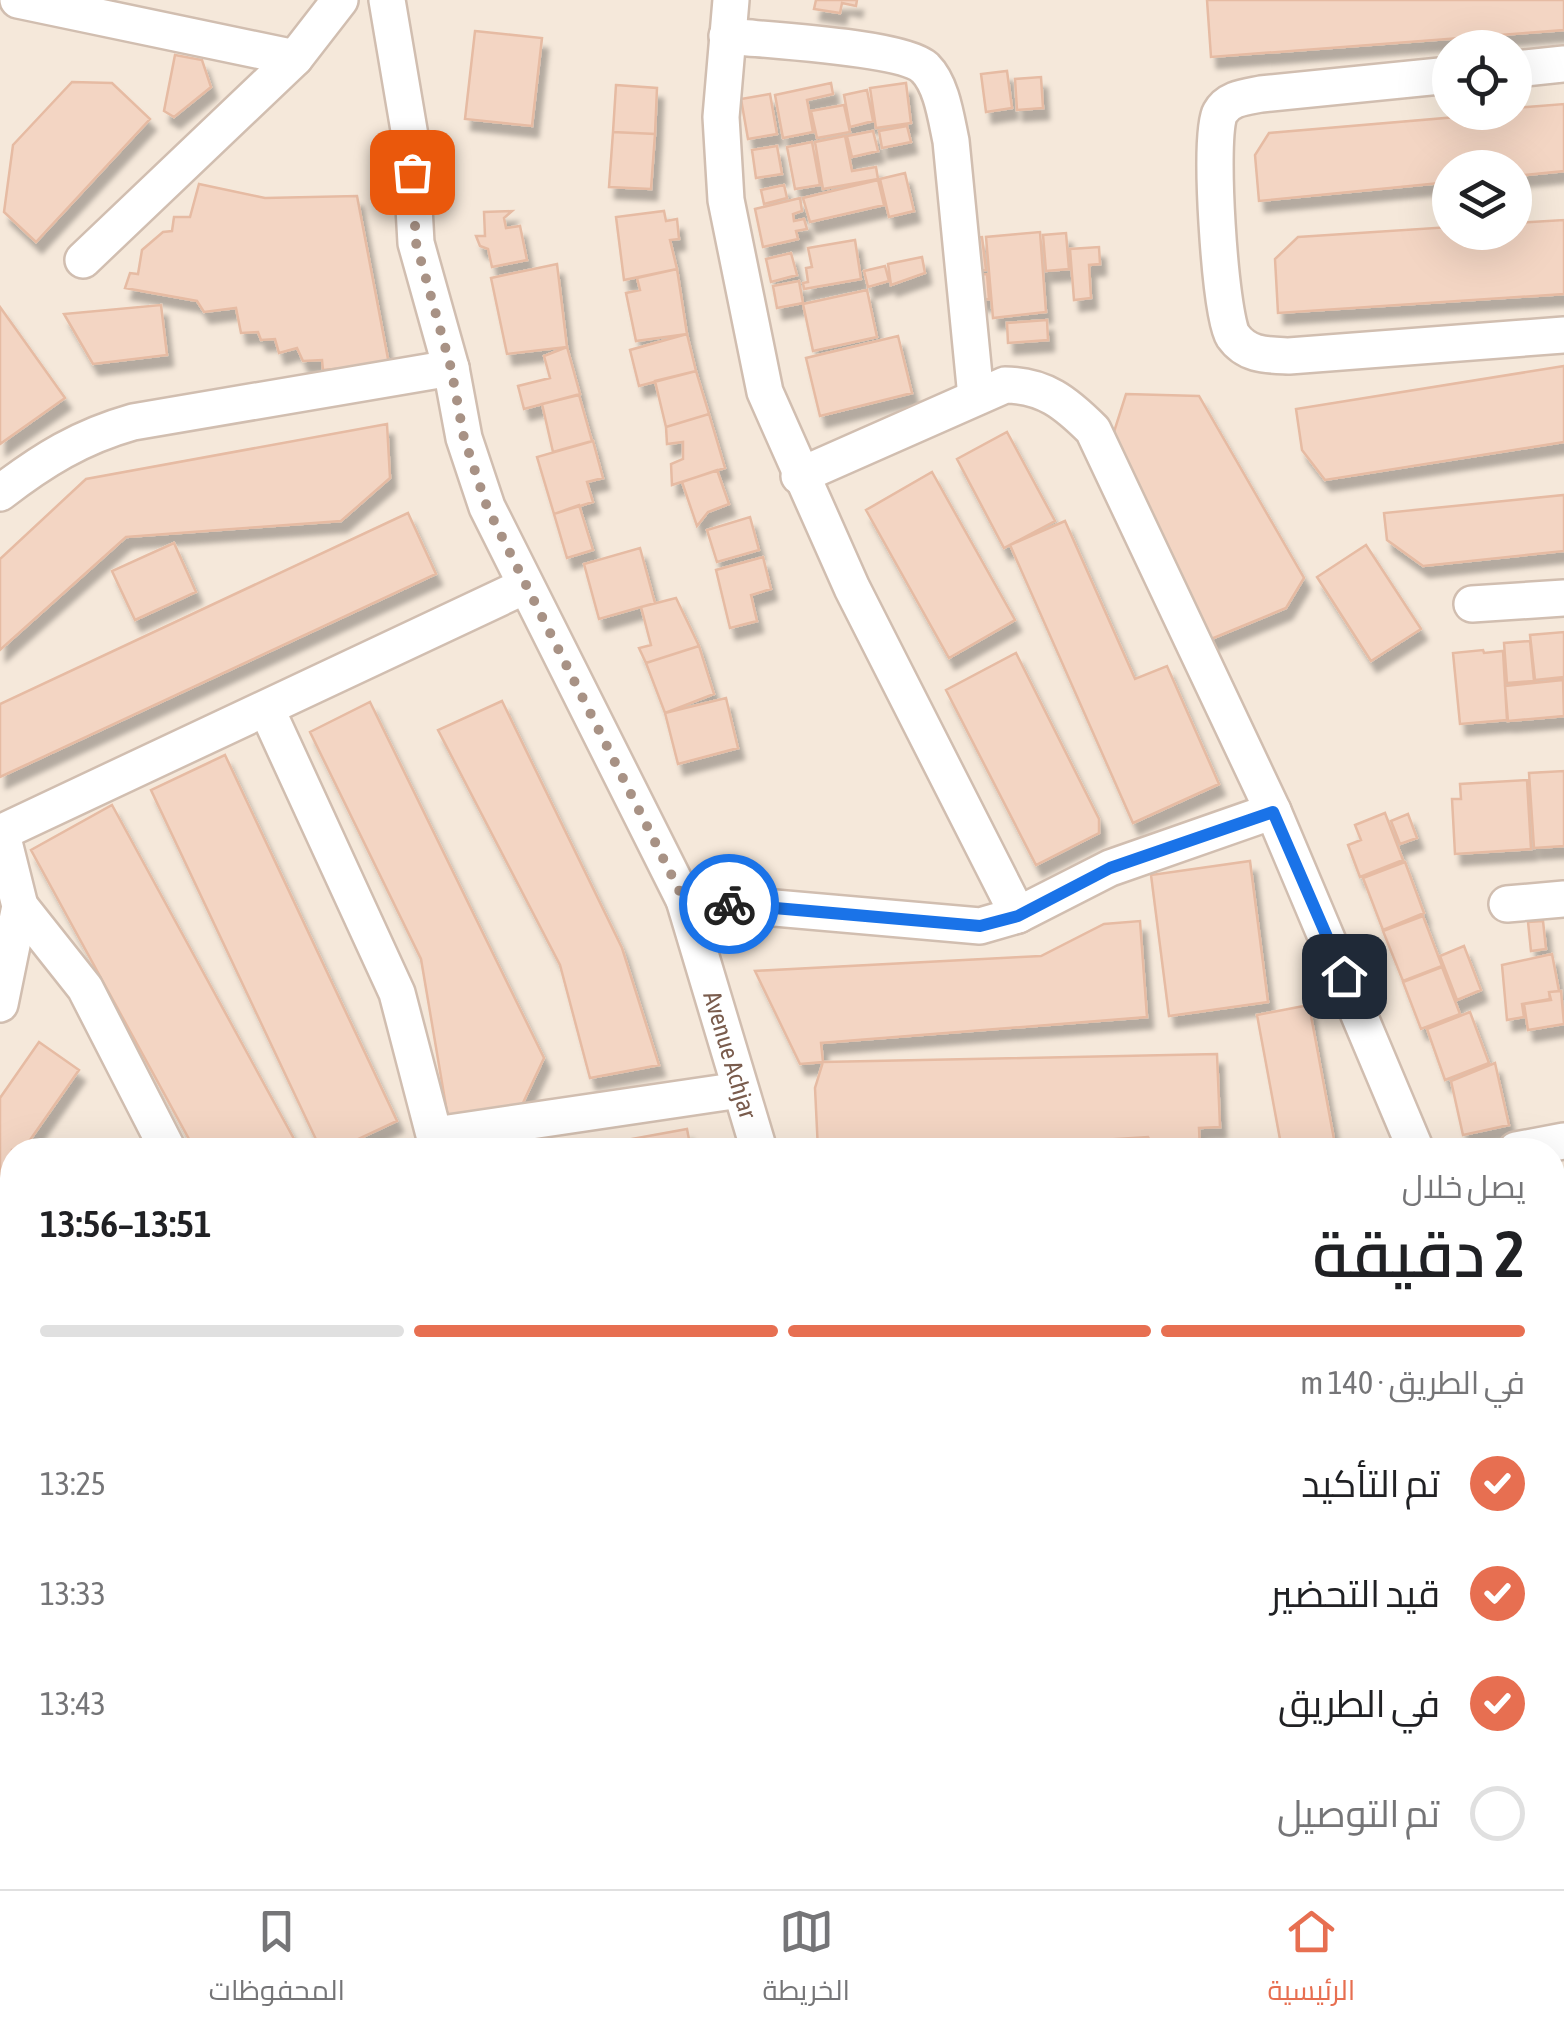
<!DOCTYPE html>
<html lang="ar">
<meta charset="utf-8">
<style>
:root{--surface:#fff;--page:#f6f6f6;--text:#202124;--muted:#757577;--line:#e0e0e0;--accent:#e76f51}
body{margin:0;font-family:"Asap Condensed",Cairo,sans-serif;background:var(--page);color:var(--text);direction:rtl;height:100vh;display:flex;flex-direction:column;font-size:38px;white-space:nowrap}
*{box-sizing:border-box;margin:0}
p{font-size:32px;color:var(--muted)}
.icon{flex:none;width:55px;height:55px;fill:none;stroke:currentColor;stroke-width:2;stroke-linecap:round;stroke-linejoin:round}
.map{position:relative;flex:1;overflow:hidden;direction:ltr}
.sheet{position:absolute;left:0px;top:1138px;width:1565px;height:752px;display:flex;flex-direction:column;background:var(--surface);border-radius:40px 40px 0 0;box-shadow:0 10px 40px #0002;direction:rtl}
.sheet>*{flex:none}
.fabs{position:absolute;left:1432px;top:30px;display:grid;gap:20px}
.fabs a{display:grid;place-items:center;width:100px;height:100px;border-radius:50%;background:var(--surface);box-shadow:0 10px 40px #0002;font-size:50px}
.pin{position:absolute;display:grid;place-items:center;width:85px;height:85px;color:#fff;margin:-42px;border-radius:20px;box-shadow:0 5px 15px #0006}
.courier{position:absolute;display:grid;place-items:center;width:100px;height:100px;margin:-50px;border:8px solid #1a73e8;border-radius:50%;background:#fff;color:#222;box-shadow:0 2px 12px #0007}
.overview em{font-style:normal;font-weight:600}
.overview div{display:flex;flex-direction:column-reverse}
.overview{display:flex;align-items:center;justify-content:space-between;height:170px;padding:0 40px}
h1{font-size:65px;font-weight:600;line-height:75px}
.bar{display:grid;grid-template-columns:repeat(4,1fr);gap:15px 10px;align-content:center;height:120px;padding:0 40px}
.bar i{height:12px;border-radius:8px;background:var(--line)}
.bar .selected{background:var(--accent)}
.bar p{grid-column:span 4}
ol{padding:0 40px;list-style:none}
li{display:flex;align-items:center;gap:30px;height:110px}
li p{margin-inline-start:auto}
li .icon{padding:10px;border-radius:50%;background:var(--accent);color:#fff;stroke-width:4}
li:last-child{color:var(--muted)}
li i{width:55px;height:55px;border:5px solid var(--line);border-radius:50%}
.tab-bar{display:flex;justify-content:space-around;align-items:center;height:140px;border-top:2px solid var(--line);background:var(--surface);font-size:28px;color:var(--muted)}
.tab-bar a{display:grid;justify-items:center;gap:5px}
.tab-bar .selected{color:var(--accent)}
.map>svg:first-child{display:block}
.residential{fill:#f5e8da;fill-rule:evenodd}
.building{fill:#f3d5c3;stroke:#e6bba3;stroke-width:2.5;filter:url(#shadow)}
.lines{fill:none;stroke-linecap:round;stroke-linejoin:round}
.street-casing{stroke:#d1beb0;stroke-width:40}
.primary-casing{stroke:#dad1cd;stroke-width:60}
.street{stroke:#fff;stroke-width:35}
.primary{stroke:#fbd9a5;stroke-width:55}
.done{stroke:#a89285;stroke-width:10;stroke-dasharray:0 18}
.route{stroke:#1a73e8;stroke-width:12}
.labels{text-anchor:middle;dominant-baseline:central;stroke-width:9;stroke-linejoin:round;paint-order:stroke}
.street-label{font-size:25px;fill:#7a5c4d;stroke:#fffaf3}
</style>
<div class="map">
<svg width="1564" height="1889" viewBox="0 0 1564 1889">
<defs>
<filter id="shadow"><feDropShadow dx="6" dy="11" stdDeviation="2.5" flood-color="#0004"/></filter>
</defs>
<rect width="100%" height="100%" fill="#fdf6ec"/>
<path class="residential" d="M 0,0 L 1564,0 L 1564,1727 L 1553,1728 L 1552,1150 L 12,1150 L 12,1878 L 371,1878 L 280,1889 L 0,1889 ZM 1450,48 L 1515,48 L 1515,112 L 1450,112 ZM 1450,168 L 1515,168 L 1515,232 L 1450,232 Z
M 1564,1852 L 1564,1889 L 1266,1889 L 1358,1878 L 1552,1878 Z"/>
<path class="building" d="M 816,0 L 857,0 L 856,6 L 842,3 L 840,13 L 814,9 Z
M 1207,0 L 1564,0 L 1564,30 L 1211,57 Z
M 475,31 L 542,38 L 532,126 L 465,119 Z
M 175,55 L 202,60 L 211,87 L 174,117 L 164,111 Z
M 1007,71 L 1012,108 L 986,112 L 981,74 Z
M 1041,77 L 1043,108 L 1017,110 L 1015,79 Z
M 72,82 L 112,83 L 150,119 L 36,242 L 4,212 L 13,145 Z
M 831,83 L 833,94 L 807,100 L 813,132 L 783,138 L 775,95 Z
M 906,83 L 911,123 L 876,128 L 870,88 Z
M 616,85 L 657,88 L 655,134 L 613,132 Z
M 867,90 L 873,121 L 850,127 L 844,95 Z
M 770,94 L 777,134 L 748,139 L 741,99 Z
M 1564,104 L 1564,171 L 1515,176 L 1515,168 L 1450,168 L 1450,182 L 1259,201 L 1255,155 L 1269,133 L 1515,112 L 1515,108 Z
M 844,105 L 850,132 L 817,138 L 811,111 Z
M 907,126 L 911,142 L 882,148 L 879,131 Z
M 873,131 L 878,151 L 852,157 L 847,136 Z
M 613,132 L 655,134 L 651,189 L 609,187 Z
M 845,136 L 852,171 L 876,167 L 878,179 L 823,189 L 815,142 Z
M 812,142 L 820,185 L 795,189 L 787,147 Z
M 777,146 L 782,174 L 756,178 L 752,150 Z
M 905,173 L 914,211 L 889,217 L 880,179 Z
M 878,180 L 884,205 L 810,222 L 803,198 Z
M 199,184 L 265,198 L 357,196 L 389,364 L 323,370 L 322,360 L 303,361 L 297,348 L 279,353 L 275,339 L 261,340 L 258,332 L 241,333 L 236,308 L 204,312 L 197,301 L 125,288 L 130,273 L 138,274 L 142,250 L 163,232 L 172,231 L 174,217 L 190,217 Z
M 784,185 L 787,198 L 764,204 L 761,190 Z
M 800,198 L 802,211 L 793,214 L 794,221 L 804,219 L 807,229 L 796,231 L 798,239 L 763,247 L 755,209 Z
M 512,211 L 504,218 L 506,228 L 520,226 L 527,260 L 492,267 L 488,249 L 480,246 L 476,236 L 485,236 L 484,212 Z
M 664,211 L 666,221 L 677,219 L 679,239 L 670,240 L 677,269 L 624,280 L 616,217 Z
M 1564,220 L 1564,294 L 1278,313 L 1275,259 L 1298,237 L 1450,227 L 1450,232 L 1515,232 L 1515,223 Z
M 1040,232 L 1046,312 L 993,318 L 986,237 Z
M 1066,233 L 1069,269 L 1046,271 L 1043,235 Z
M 982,237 L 986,270 L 965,272 L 961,239 Z
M 855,240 L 861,279 L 804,289 L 803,283 L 808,282 L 806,268 L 812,267 L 808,248 Z
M 1099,247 L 1100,264 L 1089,265 L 1091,298 L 1074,300 L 1070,249 Z
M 791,253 L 797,275 L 771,282 L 766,259 Z
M 922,257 L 925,273 L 891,285 L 888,264 Z
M 557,264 L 567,347 L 507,354 L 491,278 Z
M 885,266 L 889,281 L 868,287 L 864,271 Z
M 677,269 L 687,334 L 636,341 L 626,293 L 640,290 L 637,278 Z
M 987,274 L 989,299 L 967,301 L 966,275 Z
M 799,281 L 803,303 L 777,308 L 773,286 Z
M 867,290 L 877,337 L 813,351 L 803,304 Z
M 161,305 L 167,355 L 93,364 L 64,314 Z
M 0,307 L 65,398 L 0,444 Z
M 1047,320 L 1048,340 L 1008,343 L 1007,323 Z
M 687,334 L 696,371 L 639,386 L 630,350 Z
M 898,336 L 912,393 L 820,416 L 806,358 Z
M 567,347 L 580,394 L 524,409 L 518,386 L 550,378 L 544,356 Z
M 1564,366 L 1564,442 L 1325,480 L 1302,450 L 1296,409 Z
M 696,371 L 709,414 L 666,427 L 655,381 Z
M 1126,394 L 1199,396 L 1304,578 L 1286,608 L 1199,644 L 1113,435 Z
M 579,395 L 592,441 L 553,452 L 542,404 Z
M 709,414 L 725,468 L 672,485 L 671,464 L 683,459 L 683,442 L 667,444 L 666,427 Z
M 387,424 L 390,478 L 341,521 L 126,537 L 0,650 L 0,559 L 86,479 Z
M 1007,432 L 1055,521 L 1004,548 L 957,459 Z
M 593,441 L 603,478 L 587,482 L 593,502 L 554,514 L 537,457 Z
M 717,470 L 729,504 L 708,512 L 697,526 L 682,482 Z
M 932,472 L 1015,620 L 949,658 L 866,510 Z
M 1564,495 L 1564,551 L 1423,566 L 1387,540 L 1384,513 Z
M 579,505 L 593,550 L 567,558 L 554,514 Z
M 408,513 L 436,574 L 0,777 L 0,704 Z
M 750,517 L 759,550 L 717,562 L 707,530 Z
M 1065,521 L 1135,679 L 1167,666 L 1219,784 L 1133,823 L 1010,545 Z
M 174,543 L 196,592 L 135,620 L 112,571 Z
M 1366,545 L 1421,629 L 1371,661 L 1317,577 Z
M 640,548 L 655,603 L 599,619 L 584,564 Z
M 763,557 L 771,589 L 751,595 L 757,621 L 730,628 L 716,570 Z
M 676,598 L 699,646 L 646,663 L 639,648 L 651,645 L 641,607 Z
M 1564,632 L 1564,677 L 1535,680 L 1530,635 Z
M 1530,641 L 1534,681 L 1507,683 L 1504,643 Z
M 699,646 L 714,694 L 665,713 L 646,663 Z
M 1483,650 L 1484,653 L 1503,651 L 1507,720 L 1460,724 L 1453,653 Z
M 1016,653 L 1099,819 L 1099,833 L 1036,865 L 946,690 Z
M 1563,680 L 1564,716 L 1508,721 L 1505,686 Z
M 726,698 L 738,748 L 678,764 L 665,713 Z
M 502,701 L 622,948 L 659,1065 L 590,1078 L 560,965 L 438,730 Z
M 370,702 L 544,1058 L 522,1105 L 448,1118 L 421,959 L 310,732 Z
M 225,755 L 397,1121 L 335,1150 L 321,1150 L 151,790 Z
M 1564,771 L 1564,846 L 1534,848 L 1529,773 Z
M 1527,780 L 1531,849 L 1455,854 L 1452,799 L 1461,799 L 1460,784 Z
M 112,805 L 300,1150 L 195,1150 L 31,850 Z
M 1385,813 L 1403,860 L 1360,877 L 1348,845 L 1361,840 L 1355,825 Z
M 1408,814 L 1417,838 L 1400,844 L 1391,821 Z
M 1250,861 L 1268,1002 L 1169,1016 L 1151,875 Z
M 1405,862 L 1424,913 L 1383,930 L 1363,878 Z
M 1423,916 L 1442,966 L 1403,981 L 1383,931 Z
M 1140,921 L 1147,1017 L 821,1043 L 823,1062 L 800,1064 L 755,971 L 1041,956 L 1104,924 Z
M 1543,921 L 1546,949 L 1531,951 L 1528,922 Z
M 1464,946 L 1481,990 L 1457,1000 L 1440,956 Z
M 1552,954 L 1559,991 L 1549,992 L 1550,999 L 1522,1004 L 1524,1017 L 1507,1020 L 1502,965 Z
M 1442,967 L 1460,1014 L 1421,1029 L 1403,982 Z
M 1561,991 L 1564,1024 L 1528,1030 L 1524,1004 L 1551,1000 L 1549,992 Z
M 1309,1005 L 1336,1150 L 1282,1150 L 1257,1015 Z
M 1470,1012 L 1489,1063 L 1445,1080 L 1427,1029 Z
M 39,1042 L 79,1070 L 23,1150 L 12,1150 L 12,1165 L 0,1183 L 0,1098 Z
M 1217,1054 L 1220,1127 L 1199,1128 L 1200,1150 L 1155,1150 L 1148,1137 L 940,1150 L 818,1150 L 815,1088 L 823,1062 Z
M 1495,1063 L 1509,1125 L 1463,1135 L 1451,1081 Z
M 687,1129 L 691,1150 L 593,1150 L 593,1146 Z
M 1560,1201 L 1564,1224 L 1559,1225 L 1561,1234 L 1552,1235 L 1552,1203 Z
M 12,1255 L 12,1378 L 0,1395 L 0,1272 Z
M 1564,1295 L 1564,1338 L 1552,1340 L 1552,1298 Z
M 1564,1352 L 1564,1371 L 1558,1372 L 1554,1354 Z"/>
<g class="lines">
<defs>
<g id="street">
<path d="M 18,0 L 295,58"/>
<path id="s1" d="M 387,0 L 410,136 L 416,243 L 451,368 L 464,438 L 487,507 L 684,900 L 759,1150"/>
<path d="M 731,0 L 721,117 L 726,200 L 765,392 L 852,588 L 1018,915"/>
<path d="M 727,36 C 764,40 903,47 925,68 C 942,85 946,118 951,141 L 976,397"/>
<path d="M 1515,69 L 1564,64"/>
<path d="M 1450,75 L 1261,94 C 1246,97 1228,98 1220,113 C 1208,133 1220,317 1233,336 C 1247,356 1268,355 1289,356 L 1564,335"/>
<path d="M 83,260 L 295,58 L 340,0"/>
<path d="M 799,476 L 1005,385 C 1044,385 1066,403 1093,430 L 1273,811 L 1416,1150"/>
<path d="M 0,493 C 43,460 80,437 133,422 L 451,368"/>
<path d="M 1472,604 L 1564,598"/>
<path d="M 267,710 L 397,993 L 438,1150"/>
<path d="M 0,833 L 525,586"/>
<path d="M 684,900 L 980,926 L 1018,915 L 1110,868 L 1273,811"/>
<path d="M 1507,904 L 1564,899"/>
<path d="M 20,906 L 85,988 L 168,1150"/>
<path d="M 0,1004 L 20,906 L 2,834"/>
<path d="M 435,1135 L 740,1090"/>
<path d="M 1516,1150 L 1564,1141"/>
<path d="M 1552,1408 L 1564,1405"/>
<path d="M 0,1476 L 12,1460"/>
<path d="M 0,1617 L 12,1632"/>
<path d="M 879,1878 L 880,1889"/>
</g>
<path id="primary" d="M 1552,1772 L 1564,1771
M 1552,1856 L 1564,1855
M 588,1889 L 697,1878
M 1271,1889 L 1370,1878"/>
</defs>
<use href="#street" class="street-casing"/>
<use href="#primary" class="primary-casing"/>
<use href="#street" class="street"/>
<use href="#primary" class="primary"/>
</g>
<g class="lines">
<path class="done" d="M 412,172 L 416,243 L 451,368 L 464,438 L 487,507 L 684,900 L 729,904"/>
<path class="route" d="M 729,904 L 980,926 L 1018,916 L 1110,868 L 1273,812 L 1344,976"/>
</g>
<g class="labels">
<g class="street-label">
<text stroke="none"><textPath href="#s1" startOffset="1120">Avenue Achjar</textPath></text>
</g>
</g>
</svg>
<div class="fabs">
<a><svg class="icon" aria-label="locate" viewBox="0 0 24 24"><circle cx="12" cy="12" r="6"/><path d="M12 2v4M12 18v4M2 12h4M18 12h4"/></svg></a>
<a><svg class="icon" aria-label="layers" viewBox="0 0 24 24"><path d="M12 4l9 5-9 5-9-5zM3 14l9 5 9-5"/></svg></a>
</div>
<div class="pin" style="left:412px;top:172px;background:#ea580c"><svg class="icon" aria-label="bag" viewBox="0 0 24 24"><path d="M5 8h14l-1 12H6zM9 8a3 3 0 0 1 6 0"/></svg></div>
<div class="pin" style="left:1344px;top:976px;background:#1f2937"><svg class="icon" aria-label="home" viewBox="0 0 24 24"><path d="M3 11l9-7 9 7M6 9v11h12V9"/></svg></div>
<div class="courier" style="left:729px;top:904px"><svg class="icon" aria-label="bike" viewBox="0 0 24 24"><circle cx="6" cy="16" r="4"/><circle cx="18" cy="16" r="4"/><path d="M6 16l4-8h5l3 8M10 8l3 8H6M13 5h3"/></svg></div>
<section class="sheet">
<div class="overview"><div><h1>2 دقيقة</h1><p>يصل خلال</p></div><em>13:51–13:56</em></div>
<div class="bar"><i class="selected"></i><i class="selected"></i><i class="selected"></i><i></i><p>في الطريق · 140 m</p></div>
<ol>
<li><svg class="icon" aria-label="check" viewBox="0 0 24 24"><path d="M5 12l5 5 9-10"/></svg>تم التأكيد<p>13:25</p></li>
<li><svg class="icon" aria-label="check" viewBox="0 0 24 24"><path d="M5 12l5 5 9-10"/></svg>قيد التحضير<p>13:33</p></li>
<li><svg class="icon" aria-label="check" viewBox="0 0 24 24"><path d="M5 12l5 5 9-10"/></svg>في الطريق<p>13:43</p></li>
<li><i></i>تم التوصيل</li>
</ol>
</section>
</div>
<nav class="tab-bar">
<a class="selected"><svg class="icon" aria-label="home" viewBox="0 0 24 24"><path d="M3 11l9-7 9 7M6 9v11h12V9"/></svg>الرئيسية</a>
<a><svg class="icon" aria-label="map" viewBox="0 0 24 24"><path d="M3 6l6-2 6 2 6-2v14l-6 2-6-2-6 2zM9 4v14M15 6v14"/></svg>الخريطة</a>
<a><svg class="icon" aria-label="saved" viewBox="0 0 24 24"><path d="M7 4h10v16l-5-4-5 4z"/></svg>المحفوظات</a>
</nav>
